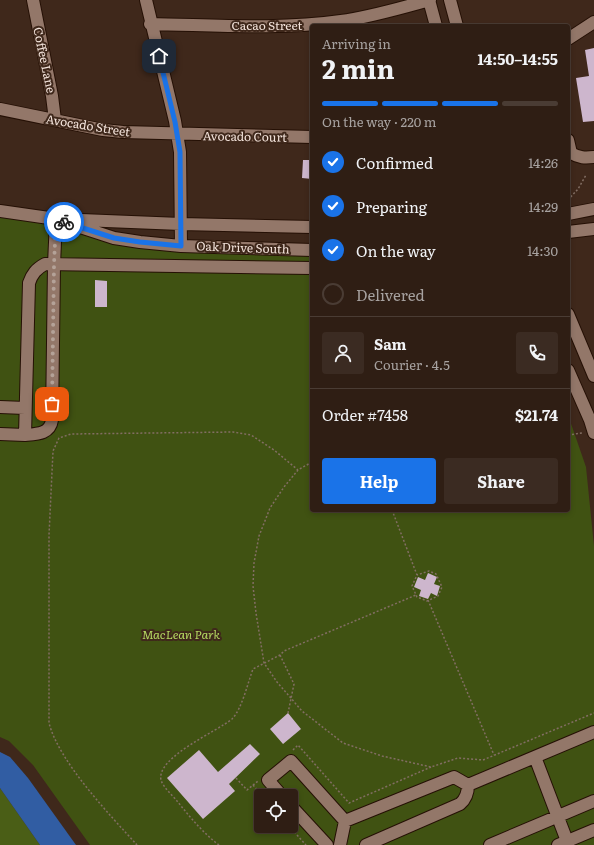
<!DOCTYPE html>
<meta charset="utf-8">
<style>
:root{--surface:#2f1e14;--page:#3b2b22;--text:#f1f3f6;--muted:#a7a2a0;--line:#4a3c34;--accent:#1a73e8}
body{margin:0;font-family:Literata,serif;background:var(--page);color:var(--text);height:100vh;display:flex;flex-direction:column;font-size:15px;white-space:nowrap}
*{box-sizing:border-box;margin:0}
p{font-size:13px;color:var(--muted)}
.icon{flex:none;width:22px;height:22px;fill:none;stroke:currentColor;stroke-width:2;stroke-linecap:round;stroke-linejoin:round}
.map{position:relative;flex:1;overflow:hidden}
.drawer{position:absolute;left:310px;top:24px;width:260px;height:488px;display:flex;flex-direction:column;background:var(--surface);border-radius:4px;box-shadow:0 2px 6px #0003,0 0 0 1px var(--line)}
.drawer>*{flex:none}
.controls{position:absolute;left:254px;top:789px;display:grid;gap:8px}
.controls a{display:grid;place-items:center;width:44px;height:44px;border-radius:4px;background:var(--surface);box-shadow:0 2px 6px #0003,0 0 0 1px var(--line);font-size:20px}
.pin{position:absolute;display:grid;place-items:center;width:34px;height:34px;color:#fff;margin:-17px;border-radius:8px;box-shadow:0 2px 6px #0006}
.courier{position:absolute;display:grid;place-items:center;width:40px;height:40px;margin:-20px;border:3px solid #1a73e8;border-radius:50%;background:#fff;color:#222;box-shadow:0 1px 5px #0007}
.head em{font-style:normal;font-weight:700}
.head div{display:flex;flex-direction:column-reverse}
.head{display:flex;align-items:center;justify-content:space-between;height:68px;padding:0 12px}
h1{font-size:26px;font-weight:700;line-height:30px}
.bar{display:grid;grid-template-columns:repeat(4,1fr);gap:6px 4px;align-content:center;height:48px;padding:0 12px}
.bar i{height:5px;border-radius:3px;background:var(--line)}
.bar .selected{background:var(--accent)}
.bar p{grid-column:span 4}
.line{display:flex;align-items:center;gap:10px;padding:0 12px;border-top:1px solid var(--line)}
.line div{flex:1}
.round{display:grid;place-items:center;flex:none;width:42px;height:42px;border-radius:4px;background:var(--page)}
ol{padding:0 12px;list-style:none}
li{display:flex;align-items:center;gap:12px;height:44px}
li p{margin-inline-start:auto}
li .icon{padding:4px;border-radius:50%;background:var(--accent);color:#fff;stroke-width:4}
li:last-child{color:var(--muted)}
li i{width:22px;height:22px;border:2px solid var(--line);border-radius:50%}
.cta{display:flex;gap:8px;margin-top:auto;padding:8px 12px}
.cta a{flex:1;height:46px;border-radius:4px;background:var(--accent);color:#fff;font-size:16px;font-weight:700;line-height:46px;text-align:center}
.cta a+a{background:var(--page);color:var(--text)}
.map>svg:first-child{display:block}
.green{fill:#405212;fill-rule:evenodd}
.forest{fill:#4a5e16}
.water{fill:#315da3}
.building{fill:#cdb6cd}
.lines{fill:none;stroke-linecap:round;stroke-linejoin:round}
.minor-casing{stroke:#251005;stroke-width:14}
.path{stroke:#826e63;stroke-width:1.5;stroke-dasharray:2 2;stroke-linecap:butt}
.minor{stroke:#937769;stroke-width:12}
.done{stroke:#b4a298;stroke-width:4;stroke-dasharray:0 7.2}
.route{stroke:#1a73e8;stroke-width:5}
.labels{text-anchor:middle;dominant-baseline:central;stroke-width:4;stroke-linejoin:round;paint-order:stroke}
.street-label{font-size:12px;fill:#f3e3db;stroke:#3f281b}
.park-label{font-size:12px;font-style:italic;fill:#b4d961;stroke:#3f281b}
</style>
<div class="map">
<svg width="594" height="845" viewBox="0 0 594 845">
<rect width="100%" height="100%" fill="#3f281b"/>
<path class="green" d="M 0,214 L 46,222 L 119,242 L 312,251 L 312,510 L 568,510 L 568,415 L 586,467 L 594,546 L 594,845 L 90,845 L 33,765 L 9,741 L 0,737 ZM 261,796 L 291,796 L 291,826 L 261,826 Z"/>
<path class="forest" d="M 0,788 L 40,845 L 0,845 Z"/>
<path class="water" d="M 0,752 L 10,757 L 28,778 L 76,845 L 40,845 L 0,788 Z"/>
<path class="building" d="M 594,48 L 594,121 L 583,122 L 576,78 L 589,76 L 585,50 Z
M 303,160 L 312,160 L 312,179 L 302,178 Z
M 95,280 L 107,281 L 107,307 L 95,307 Z
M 428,573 L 437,577 L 434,584 L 440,586 L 437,596 L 431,593 L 428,599 L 419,596 L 421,590 L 414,587 L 418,577 L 425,580 Z
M 288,713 L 301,729 L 283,744 L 270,729 Z
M 250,744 L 260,754 L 229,784 L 235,791 L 203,819 L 167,778 L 199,750 L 218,772 Z"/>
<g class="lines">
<defs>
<path id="minor" d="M 33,0 L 52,96 L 55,120
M 146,0 L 175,121 L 180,152 L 181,246
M 429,0 L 436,26
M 450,0 L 457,26
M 150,24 C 214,25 278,30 341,21 C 371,17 401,8 430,0
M 568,39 L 594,22
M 0,109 L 103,130 L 123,132 L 312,137
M 568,140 L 571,153 C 579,158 585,158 594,157
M 0,211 L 56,219 L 181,224 L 312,227
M 568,214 L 594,209
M 71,224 L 114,238 L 140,242 L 181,246 L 312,250
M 568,232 L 594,229
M 568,314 L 594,376
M 568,370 L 590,420 L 594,433
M 0,407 L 25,408
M 0,434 L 25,435 L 29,283 C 32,274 36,269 45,264 L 312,268
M 25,435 C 37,434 50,434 52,420 L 54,265 L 56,219
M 535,757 L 567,841
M 468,785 L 594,732
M 282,796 L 268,780 L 291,761 L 345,821 L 454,777 L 468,785
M 291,806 L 327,845
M 340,845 L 345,821
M 366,845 L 460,804 C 466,799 468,793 468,785
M 490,845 L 594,801
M 558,845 L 594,830"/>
</defs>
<use href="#minor" class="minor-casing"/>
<path class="path" d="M 568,200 L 578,189 L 586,175
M 568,435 L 582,433
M 312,462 L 298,470 L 284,487 L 270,508 L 259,536 L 254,563 L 253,586 L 256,613 L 264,663 L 277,682 L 302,711 L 343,743 L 382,756 L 431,767 L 458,758 L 483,760 L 594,713
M 392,510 L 417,575 L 412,586 L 417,597 L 427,601 L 438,596 L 442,587 L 436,574 L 429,571 L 417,575
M 428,600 L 494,755
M 280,655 L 294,684 L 288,713
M 293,750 L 298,745 L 349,803 L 431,767
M 236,778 L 247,790 L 258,781
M 253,785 L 263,796
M 289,826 L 306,845
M 137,845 C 110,815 59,762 49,723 L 49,535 L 53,451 L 59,438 L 71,434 L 233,432 L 251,435 L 274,450 L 298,470
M 219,845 C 203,833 190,817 177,801 C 172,795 163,787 161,780 C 156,757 218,731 232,719 C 242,709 248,682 253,669 L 280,655 L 284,651 L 416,595"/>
<use href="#minor" class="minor"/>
</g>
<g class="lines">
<path class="done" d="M 52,404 L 54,265 L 56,219 L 64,222"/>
<path class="route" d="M 64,222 L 114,238 L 140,242 L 181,246 L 180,152 L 175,122 L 159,56"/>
</g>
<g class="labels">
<g class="street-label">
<text x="267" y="25">Cacao Street</text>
<text transform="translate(45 60) rotate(78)">Coffee Lane</text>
<text transform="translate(88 125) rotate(9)">Avocado Street</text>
<text transform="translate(245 136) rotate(1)">Avocado Court</text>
<text transform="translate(243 247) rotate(2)">Oak Drive South</text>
</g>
<g class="park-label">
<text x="181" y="634">MacLean Park</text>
</g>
</g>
</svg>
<div class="controls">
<a><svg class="icon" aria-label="locate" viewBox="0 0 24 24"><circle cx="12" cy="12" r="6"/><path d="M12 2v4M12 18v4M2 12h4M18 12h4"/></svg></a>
</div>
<div class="pin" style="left:52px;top:404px;background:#ea580c"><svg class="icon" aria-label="bag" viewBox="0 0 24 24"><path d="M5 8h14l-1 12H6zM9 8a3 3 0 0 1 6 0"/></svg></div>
<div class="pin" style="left:159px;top:56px;background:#1f2937"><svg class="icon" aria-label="home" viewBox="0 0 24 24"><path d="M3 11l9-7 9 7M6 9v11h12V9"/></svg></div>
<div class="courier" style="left:64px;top:222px"><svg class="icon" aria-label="bike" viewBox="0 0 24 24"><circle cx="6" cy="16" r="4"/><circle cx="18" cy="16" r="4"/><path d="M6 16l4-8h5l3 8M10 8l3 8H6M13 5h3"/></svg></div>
<section class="drawer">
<div class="head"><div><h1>2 min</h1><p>Arriving in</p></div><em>14:50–14:55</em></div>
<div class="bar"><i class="selected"></i><i class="selected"></i><i class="selected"></i><i></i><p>On the way · 220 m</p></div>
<ol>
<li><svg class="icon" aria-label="check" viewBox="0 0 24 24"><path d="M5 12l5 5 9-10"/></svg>Confirmed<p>14:26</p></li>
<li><svg class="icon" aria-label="check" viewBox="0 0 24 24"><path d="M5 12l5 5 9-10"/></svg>Preparing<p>14:29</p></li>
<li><svg class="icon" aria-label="check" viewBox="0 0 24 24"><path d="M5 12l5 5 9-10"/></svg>On the way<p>14:30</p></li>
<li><i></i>Delivered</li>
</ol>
<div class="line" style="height:72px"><a class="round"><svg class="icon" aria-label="person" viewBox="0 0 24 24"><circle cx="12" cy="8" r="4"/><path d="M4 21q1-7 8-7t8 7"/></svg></a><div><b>Sam</b><p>Courier · 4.5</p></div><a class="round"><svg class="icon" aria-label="phone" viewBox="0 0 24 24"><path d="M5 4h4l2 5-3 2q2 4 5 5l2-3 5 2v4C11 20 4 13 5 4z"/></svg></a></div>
<div class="line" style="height:52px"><div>Order #7458</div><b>$21.74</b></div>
<div class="cta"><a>Help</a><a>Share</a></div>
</section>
</div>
